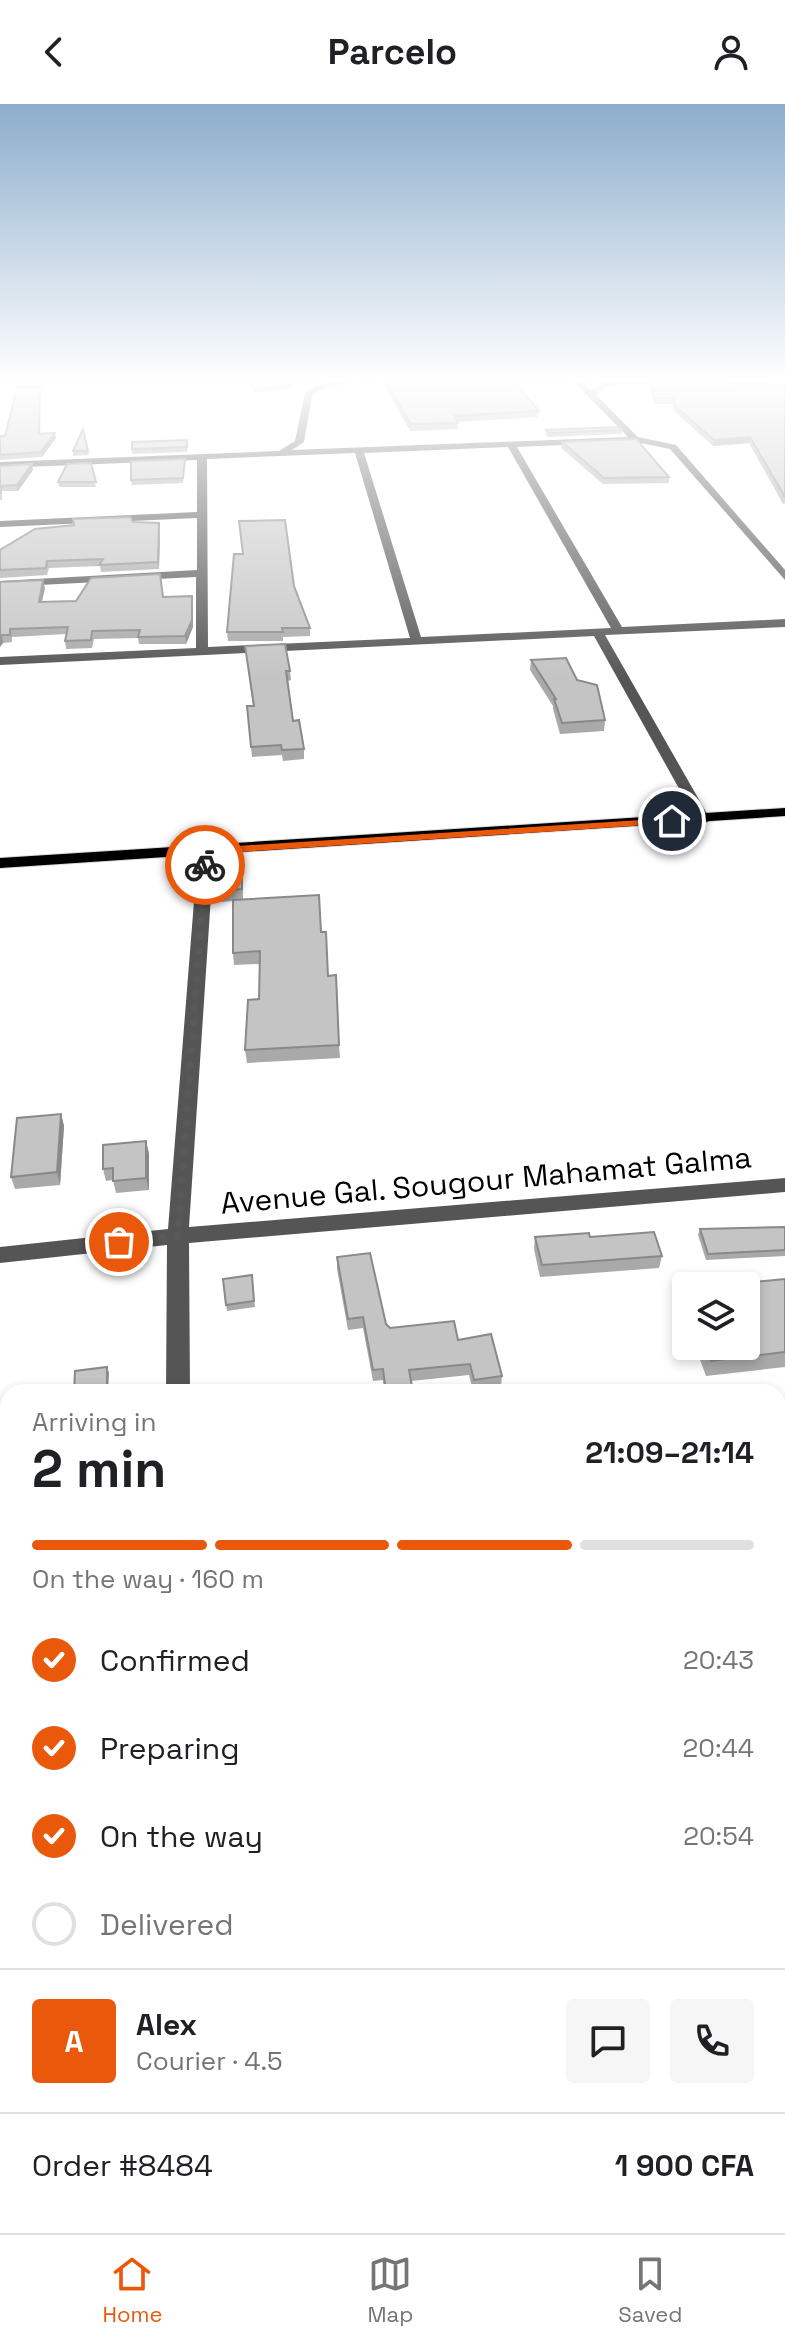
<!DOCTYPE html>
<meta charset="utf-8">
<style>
:root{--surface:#fff;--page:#f6f6f6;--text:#202124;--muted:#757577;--line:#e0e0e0;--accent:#ea580c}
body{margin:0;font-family:"Space Grotesk",sans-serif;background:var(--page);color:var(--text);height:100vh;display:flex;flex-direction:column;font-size:30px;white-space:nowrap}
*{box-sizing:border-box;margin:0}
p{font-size:26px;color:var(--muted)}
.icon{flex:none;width:44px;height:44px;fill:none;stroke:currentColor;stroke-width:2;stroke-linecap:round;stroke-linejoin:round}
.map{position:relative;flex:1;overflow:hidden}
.sheet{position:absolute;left:0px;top:1280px;width:786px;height:850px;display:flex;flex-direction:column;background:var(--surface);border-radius:24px 24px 0 0;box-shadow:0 4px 12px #0003}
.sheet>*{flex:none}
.controls{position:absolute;left:672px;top:1168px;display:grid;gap:16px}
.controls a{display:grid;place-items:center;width:88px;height:88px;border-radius:8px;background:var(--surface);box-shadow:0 4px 12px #0003;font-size:40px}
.pin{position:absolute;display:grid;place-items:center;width:68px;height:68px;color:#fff;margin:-34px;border:4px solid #fff;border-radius:50%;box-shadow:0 2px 8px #0007}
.courier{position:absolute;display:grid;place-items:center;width:80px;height:80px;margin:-40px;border:6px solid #ea580c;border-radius:50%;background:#fff;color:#222;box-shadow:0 2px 10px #0007}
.headline em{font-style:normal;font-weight:700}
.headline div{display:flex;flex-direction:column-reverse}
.headline{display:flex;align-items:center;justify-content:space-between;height:136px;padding:0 32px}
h1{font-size:52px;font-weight:700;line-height:60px}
.bar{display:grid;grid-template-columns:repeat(4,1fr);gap:12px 8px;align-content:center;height:96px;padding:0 32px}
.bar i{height:10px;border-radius:6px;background:var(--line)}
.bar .active{background:var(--accent)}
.bar p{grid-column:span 4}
.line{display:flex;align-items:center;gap:20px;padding:0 32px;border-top:2px solid var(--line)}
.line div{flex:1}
.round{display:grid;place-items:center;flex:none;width:84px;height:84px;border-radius:8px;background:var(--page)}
ol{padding:0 32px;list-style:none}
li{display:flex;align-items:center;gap:24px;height:88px}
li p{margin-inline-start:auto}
li .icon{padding:8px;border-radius:50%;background:var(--accent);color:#fff;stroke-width:4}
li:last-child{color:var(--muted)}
li i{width:44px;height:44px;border:4px solid var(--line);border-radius:50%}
header{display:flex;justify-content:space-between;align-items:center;height:104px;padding:0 32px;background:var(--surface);font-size:36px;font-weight:700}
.dock{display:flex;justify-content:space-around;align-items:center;height:112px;border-top:2px solid var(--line);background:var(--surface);font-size:22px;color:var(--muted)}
.dock a{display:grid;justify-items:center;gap:4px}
.dock .active{color:var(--accent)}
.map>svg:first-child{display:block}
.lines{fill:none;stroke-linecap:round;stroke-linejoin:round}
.major-casing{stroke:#dbdbdb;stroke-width:2}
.minor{fill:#555;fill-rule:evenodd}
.major{fill:#000;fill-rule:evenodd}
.wall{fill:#a9a9a9}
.shaded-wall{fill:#898989}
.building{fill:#c4c4c4;stroke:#898989;stroke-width:2}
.route{fill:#ea580c}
.done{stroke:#595959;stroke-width:8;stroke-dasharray:0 14.4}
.labels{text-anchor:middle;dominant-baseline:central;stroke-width:8;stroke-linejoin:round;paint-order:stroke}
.street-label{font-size:30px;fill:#000;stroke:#fff}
</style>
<header><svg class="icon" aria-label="back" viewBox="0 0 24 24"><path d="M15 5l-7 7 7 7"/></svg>Parcelo<svg class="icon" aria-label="person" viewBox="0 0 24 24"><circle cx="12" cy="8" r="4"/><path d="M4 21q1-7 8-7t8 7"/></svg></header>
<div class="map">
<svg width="785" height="2129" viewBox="0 0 785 2129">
<rect width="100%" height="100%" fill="#fff"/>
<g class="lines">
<defs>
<path id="major" d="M 785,704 L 785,712 L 0,764 L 0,754 Z"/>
</defs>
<use href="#major" class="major-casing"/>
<path class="minor" d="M 343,277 L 360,277 L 322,285 L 312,292 L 304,338 L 292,346 L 628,333 L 573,277 L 581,277 L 591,287 L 600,279 L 613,277 L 726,277 L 723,281 L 620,280 L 606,283 L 596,291 L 638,333 L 676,341 L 785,466 L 785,476 L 670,345 L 635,338 L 517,343 L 622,523 L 785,515 L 785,523 L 605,531 L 710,715 L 708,718 L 703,719 L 696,715 L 594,532 L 0,561 L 0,553 L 196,544 L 196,473 L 0,483 L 0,477 L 197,466 L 197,414 L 0,423 L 0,417 L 197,408 L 197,356 L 0,364 L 0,358 L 279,347 L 295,337 L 305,289 L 317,281 ZM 508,343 L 611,524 L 421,533 L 364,349 ZM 355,349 L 410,534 L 208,543 L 207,355 Z
M 206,742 L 214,747 L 189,1123 L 785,1074 L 785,1088 L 189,1139 L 190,1288 L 166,1288 L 167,1141 L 0,1159 L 0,1143 L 168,1125 L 198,747 Z
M 785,1735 L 785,1765 L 778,1766 L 778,1736 Z
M 8,1831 L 8,1863 L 0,1864 L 0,1832 Z
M 778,2024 L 785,2027 L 785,2086 L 778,2083 Z"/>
<use href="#major" class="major"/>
</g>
<path class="wall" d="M 382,277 L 514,277 L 539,307 L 538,313 L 458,318 L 458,325 L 410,327 Z
M 650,278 L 785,280 L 785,399 L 783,400 L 749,339 L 713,342 L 674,307 L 673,300 L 654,300 L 649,283 Z
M 41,288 L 40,330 L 56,334 L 42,353 L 0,356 L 0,332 L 5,332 Z
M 83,325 L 89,351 L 73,352 L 73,347 Z
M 546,326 L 622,326 L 621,330 L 548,333 L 546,331 Z
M 562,338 L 669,373 L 669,379 L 603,380 L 561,344 Z
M 188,341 L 187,348 L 132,350 L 132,345 Z
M 185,355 L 183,379 L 132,381 L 131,376 Z
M 91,359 L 96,383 L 59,383 L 58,378 Z
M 0,362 L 33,366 L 18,387 L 2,387 L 2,396 L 0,396 Z
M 133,418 L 160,426 L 159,465 L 101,468 L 100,462 L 49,464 L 47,471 L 0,474 L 0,446 Z
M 0,478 L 45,484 L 42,498 L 163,493 L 193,500 L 193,523 L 186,540 L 139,540 L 138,534 L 94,535 L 92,544 L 66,545 L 65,537 L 66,530 L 12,533 L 12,538 L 3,539 L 0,543 Z
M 294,482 L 310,524 L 310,532 L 283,533 L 283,537 L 228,537 L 227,528 Z
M 245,542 L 290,567 L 291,576 L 288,577 L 293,617 L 304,645 L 304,655 L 283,657 L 282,651 L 252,653 L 247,602 L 253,602 Z
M 531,556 L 577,576 L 605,616 L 604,627 L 560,630 L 553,605 L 553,602 L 530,566 Z
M 243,764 L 243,795 L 321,828 L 339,941 L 340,954 L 247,959 L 245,946 L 259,895 L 259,860 L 234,861 L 233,849 L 233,797 L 221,798 L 220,786 Z
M 61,1010 L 64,1022 L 60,1081 L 15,1085 L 11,1073 Z
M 146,1037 L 149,1050 L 149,1086 L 116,1089 L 113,1076 L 106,1077 L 103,1065 Z
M 785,1123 L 785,1152 L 706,1156 L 698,1131 L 700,1125 Z
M 535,1133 L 590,1133 L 662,1152 L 659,1164 L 540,1173 L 534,1145 Z
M 337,1153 L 386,1220 L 390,1224 L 458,1236 L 502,1272 L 501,1283 L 473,1287 L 469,1271 L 411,1277 L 413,1288 L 384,1288 L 383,1276 L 373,1277 L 363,1224 L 348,1226 L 337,1165 Z
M 252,1171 L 255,1203 L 227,1207 L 223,1175 Z
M 785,1175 L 785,1263 L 706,1272 L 695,1242 L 746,1242 Z
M 685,1185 L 686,1185 L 686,1217 L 680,1201 Z
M 8,1433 L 8,1489 L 0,1489 L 0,1434 Z
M 785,1526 L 785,1580 L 778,1581 L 778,1527 Z
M 8,1576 L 8,1687 L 0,1689 L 0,1606 L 6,1605 Z
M 785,1663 L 785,1704 L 778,1704 L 778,1664 Z
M 521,2122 L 639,2122 L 640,2129 L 522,2129 Z"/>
<path class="shaded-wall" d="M 232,277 L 252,277 L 252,278 L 232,279 Z
M 292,280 L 292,284 L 254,289 L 253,284 Z
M 55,329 L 56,334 L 42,353 L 41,348 Z
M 750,333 L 749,339 L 713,342 L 714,336 Z
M 32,360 L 33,366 L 18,387 L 17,381 Z
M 159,419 L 160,426 L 159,465 L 158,458 Z
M 43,476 L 45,484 L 40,505 L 39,498 Z
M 192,492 L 193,523 L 186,540 L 185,532 Z
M 2,531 L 3,539 L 0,543 L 0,533 Z
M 61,1010 L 64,1022 L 60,1081 L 57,1068 Z
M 146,1037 L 149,1050 L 149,1086 L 146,1074 Z
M 107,1263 L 109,1269 L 108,1288 L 107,1288 Z"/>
<path class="building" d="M 253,277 L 288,277 L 292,280 L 253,284 Z
M 385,277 L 514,277 L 539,307 L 455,312 L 458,319 L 411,320 Z
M 650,278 L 785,280 L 785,393 L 750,333 L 714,336 L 675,302 L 674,294 L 655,294 Z
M 17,283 L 40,283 L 39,330 L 55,329 L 41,348 L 0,351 L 0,332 L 5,332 Z
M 619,323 L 622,326 L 549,329 L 546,326 Z
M 83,325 L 88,347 L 73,347 Z
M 636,335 L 669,373 L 604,374 L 562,338 Z
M 187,336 L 187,343 L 132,345 L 132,338 Z
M 185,355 L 183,374 L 131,376 L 131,357 Z
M 91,359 L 96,378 L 58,378 L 67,360 Z
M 32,360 L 17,381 L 1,382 L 0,390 L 0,362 Z
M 130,413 L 133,418 L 159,419 L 158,458 L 99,461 L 103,455 L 47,457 L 46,464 L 0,466 L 0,446 L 35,425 L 74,421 L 73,415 Z
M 285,416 L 294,482 L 310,524 L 282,524 L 283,528 L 227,528 L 234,450 L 243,450 L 239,417 Z
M 160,470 L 163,493 L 192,492 L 192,516 L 185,532 L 138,533 L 140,526 L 92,527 L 91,536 L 65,537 L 68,523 L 10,525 L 10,531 L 2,531 L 0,533 L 0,478 L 43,476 L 39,498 L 76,497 L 91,474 Z
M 285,540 L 290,567 L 286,567 L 293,617 L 299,616 L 304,645 L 282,646 L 281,641 L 251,643 L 247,602 L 254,602 L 245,542 Z
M 566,554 L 577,576 L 597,581 L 605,616 L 562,619 L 554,595 L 556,595 L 531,556 Z
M 242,752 L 242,785 L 220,786 L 220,753 Z
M 319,791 L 321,828 L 326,828 L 328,872 L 336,871 L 339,941 L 245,946 L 248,896 L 259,895 L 260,847 L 233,849 L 233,796 Z
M 61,1010 L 57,1068 L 11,1073 L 17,1014 Z
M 146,1037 L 146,1074 L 113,1077 L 113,1064 L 103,1065 L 103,1041 Z
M 785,1123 L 785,1146 L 708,1150 L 700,1125 Z
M 654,1128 L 662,1152 L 542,1161 L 535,1133 L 589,1129 L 590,1133 Z
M 370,1149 L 386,1220 L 390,1224 L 454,1217 L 458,1236 L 491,1230 L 502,1272 L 474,1276 L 470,1260 L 409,1266 L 413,1288 L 386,1288 L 383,1265 L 373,1266 L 363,1213 L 348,1215 L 337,1153 Z
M 252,1171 L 254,1197 L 226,1201 L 223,1175 Z
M 785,1175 L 785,1248 L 711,1257 L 706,1242 L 746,1242 L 746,1182 L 714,1182 Z
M 107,1263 L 107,1287 L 74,1288 L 75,1267 Z
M 8,1433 L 8,1474 L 0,1474 L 0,1434 Z
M 785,1526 L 785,1571 L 778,1572 L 778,1527 Z
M 8,1576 L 8,1675 L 0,1677 L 0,1606 L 6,1605 L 6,1577 Z
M 785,1663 L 785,1696 L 778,1697 L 778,1664 Z
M 476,2122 L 477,2122 L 490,2129 L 474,2129 Z
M 525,2122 L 639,2122 L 640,2129 L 526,2129 Z"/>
<linearGradient id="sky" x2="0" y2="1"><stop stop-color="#8cadcc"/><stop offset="0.48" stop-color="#fff"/><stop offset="1" stop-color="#fff" stop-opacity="0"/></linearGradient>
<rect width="785" height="575" fill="url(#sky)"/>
<path class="route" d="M 672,714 L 676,719 L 210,750 L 208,763 L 200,761 L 201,747 L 206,744 Z"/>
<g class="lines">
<path class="done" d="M 119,1138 L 178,1132 L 205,761"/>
</g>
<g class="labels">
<g class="street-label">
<text transform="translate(486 1076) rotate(-5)">Avenue Gal. Sougour Mahamat Galma</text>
</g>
</g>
</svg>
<div class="controls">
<a><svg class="icon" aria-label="layers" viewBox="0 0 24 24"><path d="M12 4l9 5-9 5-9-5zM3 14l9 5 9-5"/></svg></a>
</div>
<div class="pin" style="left:119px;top:1138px;background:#ea580c"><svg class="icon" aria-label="bag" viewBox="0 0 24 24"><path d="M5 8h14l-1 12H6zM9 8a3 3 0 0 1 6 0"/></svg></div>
<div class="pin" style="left:672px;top:717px;background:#1f2937"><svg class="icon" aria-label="home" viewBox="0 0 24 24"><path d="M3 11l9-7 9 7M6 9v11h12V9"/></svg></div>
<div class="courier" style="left:205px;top:761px"><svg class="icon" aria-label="bike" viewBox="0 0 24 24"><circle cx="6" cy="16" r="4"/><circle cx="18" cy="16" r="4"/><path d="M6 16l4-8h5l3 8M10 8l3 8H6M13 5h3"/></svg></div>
<section class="sheet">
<div class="headline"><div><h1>2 min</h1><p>Arriving in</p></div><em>21:09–21:14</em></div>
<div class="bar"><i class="active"></i><i class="active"></i><i class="active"></i><i></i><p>On the way · 160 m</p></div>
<ol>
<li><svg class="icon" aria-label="check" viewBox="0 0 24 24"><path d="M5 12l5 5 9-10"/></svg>Confirmed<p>20:43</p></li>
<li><svg class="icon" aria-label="check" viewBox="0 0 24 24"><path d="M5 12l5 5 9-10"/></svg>Preparing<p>20:44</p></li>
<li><svg class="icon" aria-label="check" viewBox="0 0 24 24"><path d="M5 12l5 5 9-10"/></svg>On the way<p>20:54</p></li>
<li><i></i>Delivered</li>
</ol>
<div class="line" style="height:144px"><b class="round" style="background:var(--accent);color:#fff">A</b><div><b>Alex</b><p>Courier · 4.5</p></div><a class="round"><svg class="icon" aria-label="chat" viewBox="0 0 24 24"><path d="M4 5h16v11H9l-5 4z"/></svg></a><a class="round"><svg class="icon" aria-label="phone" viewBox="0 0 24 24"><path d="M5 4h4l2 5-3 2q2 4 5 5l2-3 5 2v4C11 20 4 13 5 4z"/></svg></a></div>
<div class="line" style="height:104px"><div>Order #8484</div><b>1 900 CFA</b></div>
</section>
</div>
<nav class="dock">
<a class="active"><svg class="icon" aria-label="home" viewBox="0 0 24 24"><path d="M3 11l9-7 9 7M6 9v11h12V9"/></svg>Home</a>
<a><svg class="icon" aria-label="map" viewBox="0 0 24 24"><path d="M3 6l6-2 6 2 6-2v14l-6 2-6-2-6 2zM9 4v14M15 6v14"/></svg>Map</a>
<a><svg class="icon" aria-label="saved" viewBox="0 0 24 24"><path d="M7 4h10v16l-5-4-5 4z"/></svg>Saved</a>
</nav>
